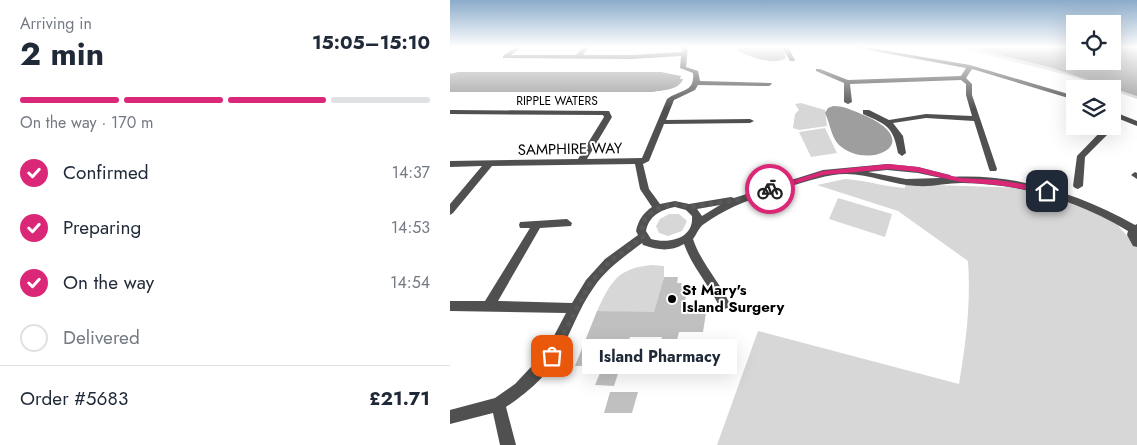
<!DOCTYPE html>
<meta charset="utf-8">
<style>
:root{--surface:#fff;--page:#f2f2f3;--text:#1f2937;--muted:#747a83;--line:#e0e1e3;--accent:#db2777}
body{margin:0;font-family:Jost,sans-serif;background:var(--page);color:var(--text);height:100vh;display:flex;flex-direction:column;font-size:19px;white-space:nowrap}
*{box-sizing:border-box;margin:0}
p{font-size:16px;color:var(--muted)}
.icon{flex:none;width:28px;height:28px;fill:none;stroke:currentColor;stroke-width:2;stroke-linecap:round;stroke-linejoin:round}
.map{position:relative;flex:1;overflow:hidden}
.drawer{display:flex;flex-direction:column;background:var(--surface);width:450px}
.drawer>*{flex:none}
.buttons{position:absolute;left:616px;top:15px;display:grid;gap:10px}
.buttons a{display:grid;place-items:center;width:55px;height:55px;border-radius:0px;background:var(--surface);box-shadow:0 5px 20px #0002;font-size:25px}
.pin{position:absolute;display:grid;place-items:center;width:42px;height:42px;color:#fff;margin:-21px;border-radius:10px;box-shadow:0 2px 8px #0006}
.courier{position:absolute;display:grid;place-items:center;width:50px;height:50px;margin:-25px;border:4px solid #db2777;border-radius:50%;background:#fff;color:#222;box-shadow:0 1px 6px #0007}
.bubble{position:absolute;height:35px;border-radius:0px;background:var(--surface);box-shadow:0 5px 20px #0002;font-size:16px;font-weight:700;line-height:35px;text-align:center}
.headline em{font-style:normal;font-weight:700}
.headline div{display:flex;flex-direction:column-reverse}
.headline{display:flex;align-items:center;justify-content:space-between;height:85px;padding:0 20px}
h1{font-size:32px;font-weight:700;line-height:38px}
.bar{display:grid;grid-template-columns:repeat(4,1fr);gap:8px 5px;align-content:center;height:60px;padding:0 20px}
.bar i{height:6px;border-radius:4px;background:var(--line)}
.bar .current{background:var(--accent)}
.bar p{grid-column:span 4}
.line{display:flex;align-items:center;gap:12px;padding:0 20px;border-top:1px solid var(--line)}
.line div{flex:1}
ol{padding:0 20px;list-style:none}
li{display:flex;align-items:center;gap:15px;height:55px}
li p{margin-inline-start:auto}
li .icon{padding:5px;border-radius:50%;background:var(--accent);color:#fff;stroke-width:4}
li:last-child{color:var(--muted)}
li i{width:28px;height:28px;border:2px solid var(--line);border-radius:50%}
main{display:flex;flex:1;min-height:0}
.map>svg:first-child{display:block}
.green{fill:#d7d7d7}
.water{fill:#9e9e9e}
.building{fill:#c0c0c0}
.lines{fill:none;stroke-linecap:round;stroke-linejoin:round}
.minor{fill:#505050;fill-rule:evenodd}
.route{fill:#db2777}
.done{stroke:#595959;stroke-width:5;stroke-dasharray:0 9}
.poi-dot{fill:#000;stroke:#fff;stroke-width:2}
.labels{text-anchor:middle;dominant-baseline:central;stroke-width:4;stroke-linejoin:round;paint-order:stroke}
.far-street-label{font-size:12px;fill:#000;stroke:#fff}
.street-label{font-size:15px;fill:#000;stroke:#fff}
.poi-label{font-size:15px;font-weight:bold;fill:#000;stroke:#fff;text-anchor:start}
</style>
<main>
<section class="drawer">
<div class="headline"><div><h1>2 min</h1><p>Arriving in</p></div><em>15:05–15:10</em></div>
<div class="bar"><i class="current"></i><i class="current"></i><i class="current"></i><i></i><p>On the way · 170 m</p></div>
<ol>
<li><svg class="icon" aria-label="check" viewBox="0 0 24 24"><path d="M5 12l5 5 9-10"/></svg>Confirmed<p>14:37</p></li>
<li><svg class="icon" aria-label="check" viewBox="0 0 24 24"><path d="M5 12l5 5 9-10"/></svg>Preparing<p>14:53</p></li>
<li><svg class="icon" aria-label="check" viewBox="0 0 24 24"><path d="M5 12l5 5 9-10"/></svg>On the way<p>14:54</p></li>
<li><i></i>Delivered</li>
</ol>
<div class="line" style="height:65px"><div>Order #5683</div><b>£21.71</b></div>
</section>
<div class="map">
<svg width="687" height="445" viewBox="0 0 687 445">
<rect width="100%" height="100%" fill="#fff"/>
<path class="green" d="M 507,47 L 571,47 L 687,85 L 687,99 L 628,78 Z
M 351,103 L 375,110 L 377,126 L 349,130 L 343,128 L 345,114 L 349,110 L 345,104 Z
M 375,128 L 387,153 L 361,157 L 349,132 Z
M 395,179 C 416,180 434,187 455,188 L 455,184 L 572,188 L 613,198 L 664,221 L 687,247 L 687,445 L 267,445 L 308,331 L 509,384 C 516,343 521,303 518,261 L 448,211 L 367,185 Z
M 388,198 L 442,214 L 435,237 L 379,219 Z
M 219,214 L 229,214 L 237,221 L 232,231 L 218,236 L 209,233 L 206,226 L 210,219 Z
M 202,265 L 214,266 L 214,277 L 204,313 L 147,311 C 161,282 167,268 202,265 Z"/>
<path class="water" d="M 288,47 L 328,47 L 334,51 L 336,58 C 323,66 301,57 287,51 Z
M 520,47 L 625,47 L 625,61 L 662,61 L 663,47 L 687,47 L 687,96 L 599,67 Z
M 8,72 L 211,72 L 231,76 L 230,79 L 233,79 C 229,90 214,90 202,92 L 0,92 L 0,74 Z
M 383,106 C 395,106 404,111 416,116 C 477,144 417,171 389,145 C 381,137 380,123 375,113 L 378,108 Z"/>
<path class="building" d="M 214,277 L 228,277 L 227,283 L 232,283 L 231,286 L 238,286 L 233,312 L 256,313 L 253,332 L 229,332 L 226,344 L 210,344 L 212,337 L 180,337 L 164,386 L 145,385 L 153,366 L 125,366 L 147,311 L 204,312 Z
M 160,392 L 188,392 L 182,413 L 154,413 Z"/>
<g class="lines">
<path class="minor" d="M 66,47 L 72,47 L 61,55 L 126,55 L 133,47 L 139,47 L 133,55 L 181,55 L 232,52 L 232,47 L 238,47 L 236,67 L 248,71 L 250,81 L 321,83 L 322,84 L 319,86 L 248,85 L 245,90 L 224,100 L 216,120 L 300,119 L 304,121 L 300,123 L 214,124 L 199,161 L 193,164 L 199,189 L 210,204 L 225,201 L 239,204 L 281,197 L 284,198 L 373,170 L 437,164 L 468,167 L 500,175 L 501,177 C 565,173 630,194 685,225 L 687,224 L 687,247 L 683,246 L 677,235 L 678,231 C 627,200 572,184 512,183 C 497,183 482,187 467,186 C 443,185 420,174 396,174 C 377,174 359,181 341,186 C 309,197 282,204 254,224 C 249,227 247,234 243,239 C 251,263 269,281 280,304 L 278,308 L 274,309 L 270,308 C 260,286 242,267 234,244 C 220,252 208,250 193,245 L 192,243 C 175,256 156,269 144,287 C 128,309 120,336 106,359 C 96,377 73,396 56,407 L 66,445 L 50,445 L 43,413 L 0,424 L 0,410 L 45,398 L 65,384 L 96,351 L 116,313 L 0,311 L 0,301 L 35,301 L 80,228 L 70,228 L 69,225 L 70,222 L 117,219 L 122,223 L 121,226 L 90,228 L 48,301 L 122,303 L 136,280 L 155,259 L 188,235 L 186,231 C 188,221 193,213 202,207 L 190,189 L 185,164 L 42,166 L 3,213 L 0,215 L 0,204 L 32,166 L 0,167 L 0,161 L 128,159 L 154,117 L 153,115 L 0,114 L 0,110 L 159,111 L 162,117 L 137,159 L 192,158 L 217,99 C 230,89 245,93 243,73 L 230,68 L 231,56 L 181,59 L 53,58 L 53,56 ZM 437,170 L 468,173 L 491,178 L 456,179 L 418,172 ZM 270,205 L 252,216 L 247,209 ZM 225,207 L 236,210 L 242,216 C 244,239 218,244 201,239 L 196,231 C 199,216 210,210 225,207 Z
M 332,47 L 338,47 L 345,60 L 344,61 L 340,61 Z
M 402,47 L 414,47 L 520,65 L 625,96 L 625,100 L 522,69 L 516,78 L 522,84 L 522,95 L 547,169 L 546,171 L 540,171 L 539,169 L 524,121 L 476,118 L 443,123 L 453,136 L 456,153 L 452,156 L 448,153 C 443,126 437,125 413,114 L 413,110 L 419,110 L 439,120 L 476,114 L 522,116 L 516,95 L 516,84 L 511,80 L 400,84 L 402,102 L 398,104 L 394,102 L 394,83 L 366,71 L 366,69 L 370,69 L 398,80 L 511,76 L 516,68 Z
M 662,111 L 687,121 L 687,126 L 662,116 Z
M 662,124 L 665,126 L 664,128 L 635,157 L 633,186 L 628,189 L 625,188 L 623,186 L 627,156 L 656,126 L 662,126 Z
M 685,172 L 687,173 L 687,179 L 681,175 Z"/>
</g>
<linearGradient id="sky" x2="0" y2="1"><stop stop-color="#8aabca"/><stop offset="0.43" stop-color="#fff"/><stop offset="1" stop-color="#fff" stop-opacity="0"/></linearGradient>
<rect width="687" height="109" fill="url(#sky)"/>
<path class="route" d="M 439,164 L 468,167 L 510,178 L 548,180 L 597,188 L 601,191 L 597,193 L 548,185 L 510,182 L 468,172 L 439,169 L 373,175 L 320,192 L 316,189 L 373,171 Z"/>
<g class="lines">
<path class="done" d="M 102,356 L 140,283 L 159,262 L 193,237 L 192,224 C 201,207 221,200 240,207 L 287,200 L 320,189"/>
</g>
<circle class="poi-dot" cx="222" cy="299" r="5"/>
<g class="labels">
<g class="far-street-label">
<text x="107" y="101">RIPPLE WATERS</text>
</g>
<g class="street-label">
<text transform="translate(120 149) rotate(-1)">SAMPHIRE WAY</text>
</g>
<g class="poi-label">
<text x="232" y="290">St Mary's<tspan x="232" dy="17">Island Surgery</tspan></text>
</g>
</g>
</svg>
<div class="buttons">
<a><svg class="icon" aria-label="locate" viewBox="0 0 24 24"><circle cx="12" cy="12" r="6"/><path d="M12 2v4M12 18v4M2 12h4M18 12h4"/></svg></a>
<a><svg class="icon" aria-label="layers" viewBox="0 0 24 24"><path d="M12 4l9 5-9 5-9-5zM3 14l9 5 9-5"/></svg></a>
</div>
<div class="pin" style="left:102px;top:356px;background:#ea580c"><svg class="icon" aria-label="bag" viewBox="0 0 24 24"><path d="M5 8h14l-1 12H6zM9 8a3 3 0 0 1 6 0"/></svg></div>
<div class="pin" style="left:597px;top:191px;background:#1f2937"><svg class="icon" aria-label="home" viewBox="0 0 24 24"><path d="M3 11l9-7 9 7M6 9v11h12V9"/></svg></div>
<div class="courier" style="left:320px;top:189px"><svg class="icon" aria-label="bike" viewBox="0 0 24 24"><circle cx="6" cy="16" r="4"/><circle cx="18" cy="16" r="4"/><path d="M6 16l4-8h5l3 8M10 8l3 8H6M13 5h3"/></svg></div>
<div class="bubble" style="left:132px;top:339px;width:155px">Island Pharmacy</div>
</div>
</main>
